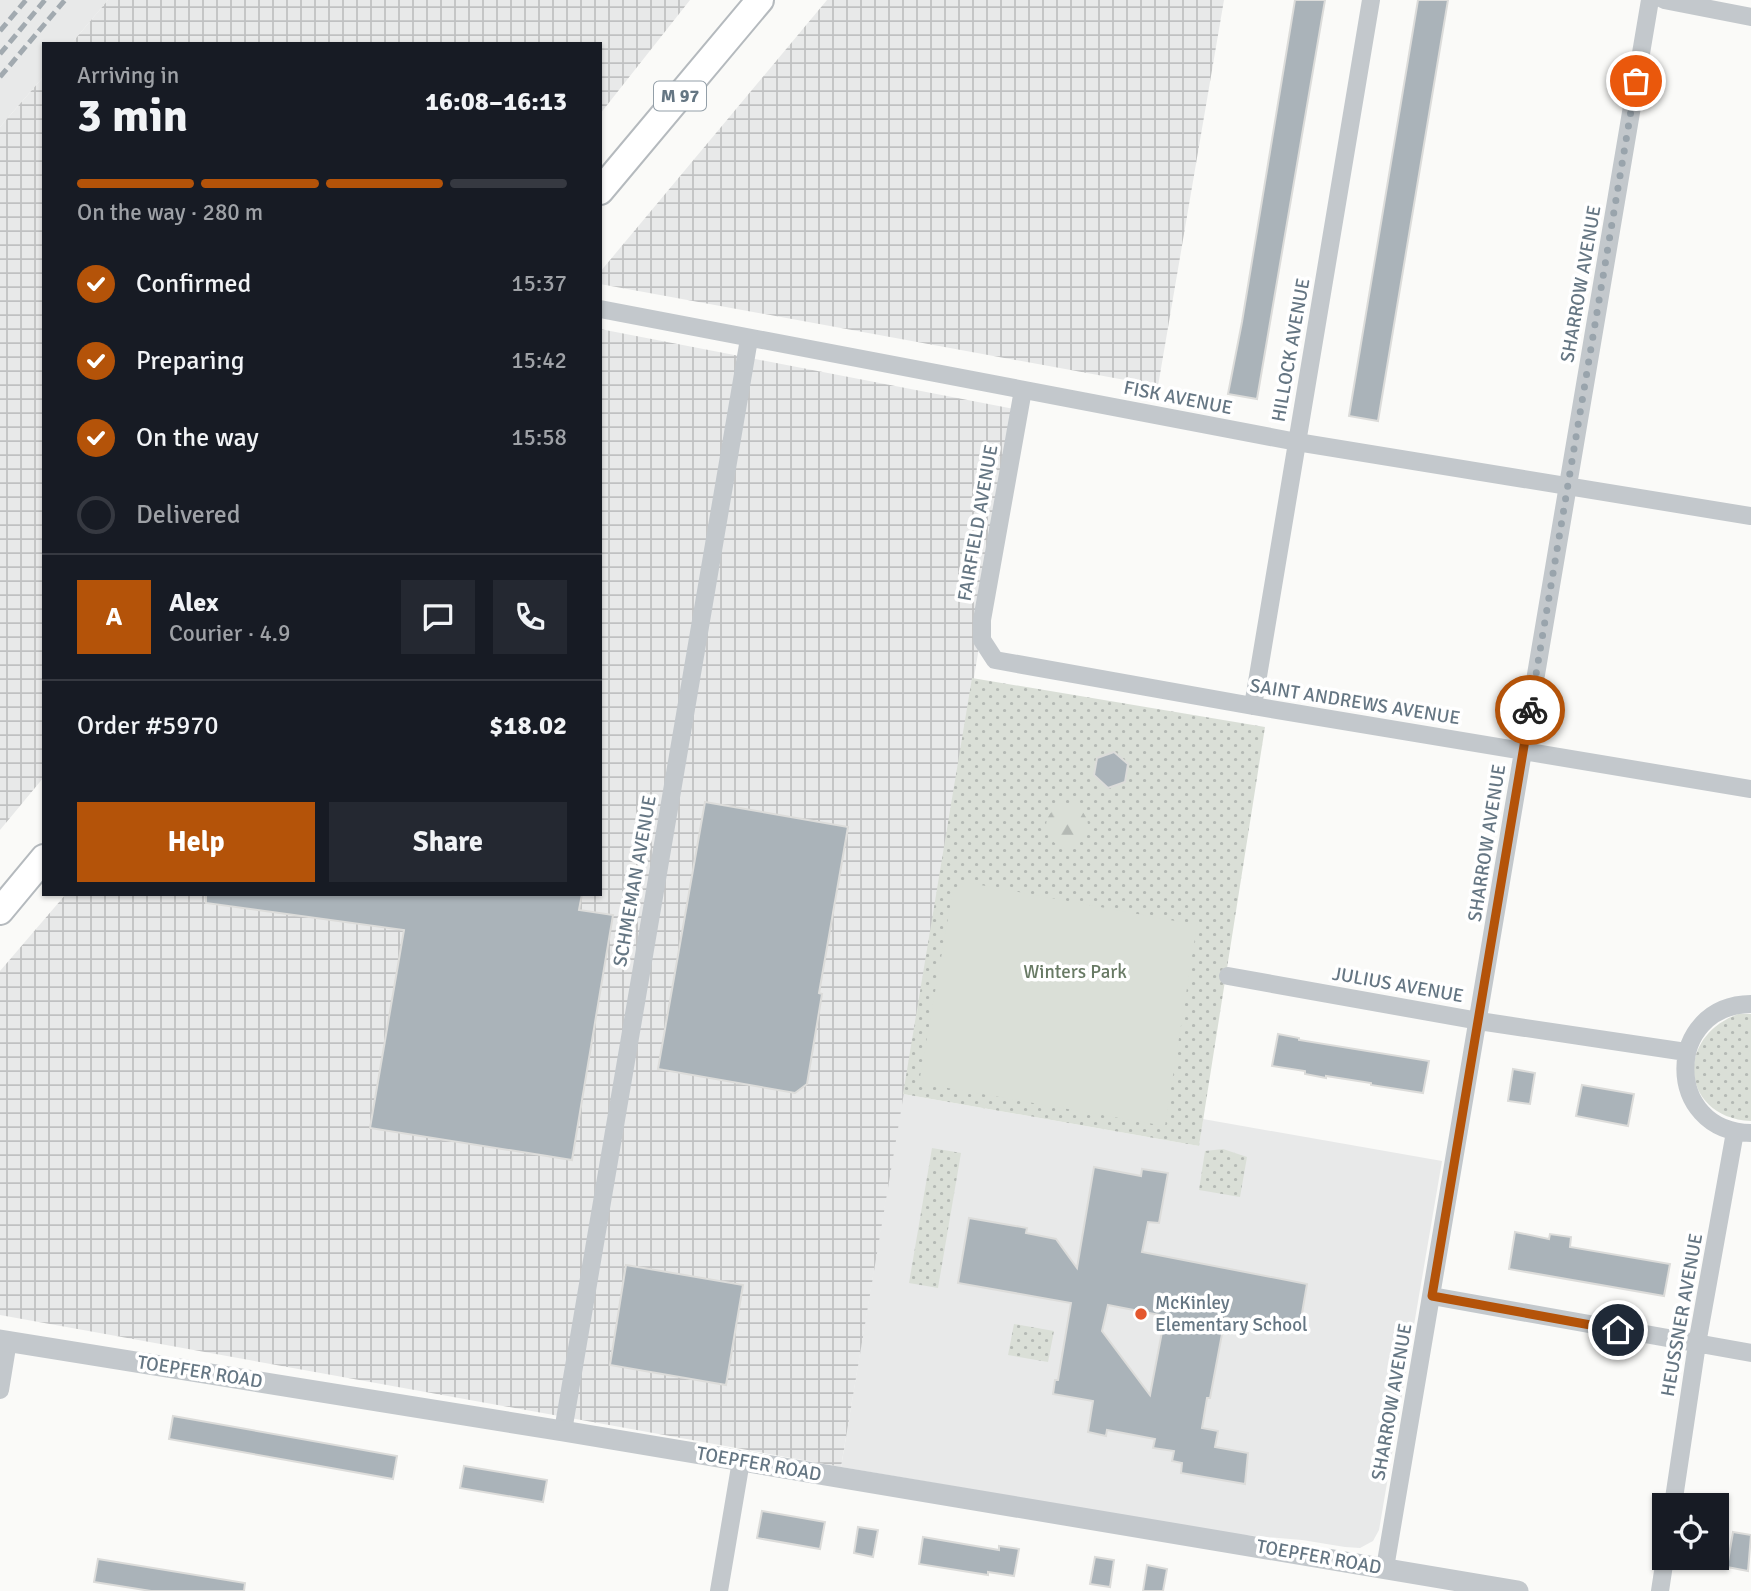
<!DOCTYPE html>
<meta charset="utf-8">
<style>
:root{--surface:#171b24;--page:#242831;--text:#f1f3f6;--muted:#9ea1a6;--line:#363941;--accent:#b45309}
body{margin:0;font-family:Signika,sans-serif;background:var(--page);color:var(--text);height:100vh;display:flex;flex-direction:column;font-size:26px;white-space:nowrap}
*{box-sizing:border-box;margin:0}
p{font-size:23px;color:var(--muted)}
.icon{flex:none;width:38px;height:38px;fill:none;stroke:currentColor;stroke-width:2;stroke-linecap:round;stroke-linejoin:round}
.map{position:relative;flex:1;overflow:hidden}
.side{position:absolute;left:42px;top:42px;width:560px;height:854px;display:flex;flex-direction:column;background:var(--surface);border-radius:0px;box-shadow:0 2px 5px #0004}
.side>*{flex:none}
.fabs{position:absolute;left:1652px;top:1493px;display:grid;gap:14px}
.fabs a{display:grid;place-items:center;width:77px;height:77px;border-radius:0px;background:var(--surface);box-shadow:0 2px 5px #0004;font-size:35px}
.pin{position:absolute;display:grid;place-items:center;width:60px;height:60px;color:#fff;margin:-30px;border:4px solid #fff;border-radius:50%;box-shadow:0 2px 7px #0007}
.courier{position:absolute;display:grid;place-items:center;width:70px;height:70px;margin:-35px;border:5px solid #b45309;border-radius:50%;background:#fff;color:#222;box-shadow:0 2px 9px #0007}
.overview em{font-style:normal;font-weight:700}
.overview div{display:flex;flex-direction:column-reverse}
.overview{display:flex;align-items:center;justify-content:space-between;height:119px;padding:0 35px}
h1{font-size:46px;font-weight:700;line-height:52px}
.bar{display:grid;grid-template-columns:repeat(4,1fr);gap:10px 7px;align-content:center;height:84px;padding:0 35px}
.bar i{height:9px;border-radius:5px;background:var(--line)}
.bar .current{background:var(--accent)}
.bar p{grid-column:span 4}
.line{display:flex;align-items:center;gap:18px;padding:0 35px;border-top:2px solid var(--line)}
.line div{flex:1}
.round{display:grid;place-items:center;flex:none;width:74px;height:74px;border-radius:0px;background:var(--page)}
ol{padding:0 35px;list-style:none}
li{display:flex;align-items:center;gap:21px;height:77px}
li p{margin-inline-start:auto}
li .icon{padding:7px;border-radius:50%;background:var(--accent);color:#fff;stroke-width:4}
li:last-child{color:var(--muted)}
li i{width:38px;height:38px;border:4px solid var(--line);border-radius:50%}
.primary-button{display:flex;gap:14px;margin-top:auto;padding:14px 35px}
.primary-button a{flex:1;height:80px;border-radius:0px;background:var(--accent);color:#fff;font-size:28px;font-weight:700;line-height:80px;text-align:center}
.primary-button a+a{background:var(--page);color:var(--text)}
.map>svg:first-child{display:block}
.built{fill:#e8e9e9}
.industrial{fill:url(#industrial-grid)}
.grass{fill:url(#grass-dots)}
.forest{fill:url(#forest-firs)}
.garden{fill:#dadfd7}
.building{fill:#aab3b9;stroke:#dcdcda;stroke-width:2;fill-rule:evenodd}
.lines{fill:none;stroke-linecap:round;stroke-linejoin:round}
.primary-casing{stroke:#b5babe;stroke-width:30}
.minor{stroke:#c3c8cc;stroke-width:18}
.tertiary{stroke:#c3c8cc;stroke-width:21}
.primary{stroke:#fff;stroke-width:26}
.rail{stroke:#a2aab0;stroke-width:5;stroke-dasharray:10 5;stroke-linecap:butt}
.done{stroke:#99a4ac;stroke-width:7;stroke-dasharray:0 12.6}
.route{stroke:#b45309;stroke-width:9}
.poi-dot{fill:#e4572e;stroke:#fff;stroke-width:2.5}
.labels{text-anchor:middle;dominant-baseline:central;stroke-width:7;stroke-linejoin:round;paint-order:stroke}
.shield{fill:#fff;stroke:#939fa8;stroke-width:2}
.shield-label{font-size:18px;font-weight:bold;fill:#657683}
.street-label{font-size:19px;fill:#657683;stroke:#fff}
.park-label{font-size:19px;fill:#687a64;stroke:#fff}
.poi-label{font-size:19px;fill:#657683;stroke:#fff;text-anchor:start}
</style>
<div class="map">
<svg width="1751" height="1591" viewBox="0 0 1751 1591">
<defs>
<pattern id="industrial-grid" width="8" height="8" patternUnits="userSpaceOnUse" patternTransform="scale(1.75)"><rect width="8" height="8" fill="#e8e9e9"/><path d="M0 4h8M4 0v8" fill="none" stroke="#c0c1c2"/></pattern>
<pattern id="grass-dots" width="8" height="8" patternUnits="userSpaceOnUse" patternTransform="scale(1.75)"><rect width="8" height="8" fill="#dadfd7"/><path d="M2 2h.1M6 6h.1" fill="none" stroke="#b4b9b4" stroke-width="1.8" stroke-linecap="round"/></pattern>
<pattern id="forest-firs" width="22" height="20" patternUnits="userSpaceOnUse" patternTransform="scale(1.75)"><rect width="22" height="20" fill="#dadfd7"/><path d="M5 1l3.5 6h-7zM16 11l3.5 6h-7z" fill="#b4b9b4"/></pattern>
</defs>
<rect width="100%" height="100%" fill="#fafaf8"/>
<path class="built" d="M 0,0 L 108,0 L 71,44 L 44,44 L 44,76 L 0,127 Z
M 903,1094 L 1199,1146 L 1203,1119 L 1442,1161 L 1379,1530 L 1373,1541 L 1360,1548 L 1345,1547 L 1302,1540 L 1233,1534 L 841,1467 Z"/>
<path class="industrial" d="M 108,0 L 690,0 L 600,114 L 600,44 L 71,44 Z
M 827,0 L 1224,0 L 1158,386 L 600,284 L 600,272 Z
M 44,76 L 44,777 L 0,830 L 0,127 Z
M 600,329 L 1019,410 L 841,1467 L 0,1315 L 0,971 L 66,894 L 600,894 Z"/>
<path class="grass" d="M 972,678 L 1265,727 L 1199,1146 L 903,1094 Z
M 1738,1014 L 1751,1014 L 1751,1121 C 1683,1118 1672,1039 1738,1014 Z
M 932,1148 L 961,1153 L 938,1288 L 909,1283 Z
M 1223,1149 L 1247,1157 L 1240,1197 L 1199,1190 L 1205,1151 Z
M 1014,1324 L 1054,1331 L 1048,1362 L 1008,1355 Z"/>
<path class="forest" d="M1046 826a21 21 0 1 1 42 0a21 21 0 1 1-42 0Z"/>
<path class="garden" d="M 970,883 L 1197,925 L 1165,1126 L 919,1083 L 953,890 Z"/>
<path class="building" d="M 1295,0 L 1325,0 L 1257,399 L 1228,394 L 1242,322 Z
M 1418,0 L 1448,0 L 1378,421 L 1349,416 Z
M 1114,752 L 1128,764 L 1125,782 L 1108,788 L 1094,775 L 1097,758 Z
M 705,802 L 848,827 L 819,993 L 822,994 L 807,1084 L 795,1093 L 658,1069 Z
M 206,894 L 582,894 L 579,910 L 613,915 L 572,1160 L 370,1128 L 404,930 L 206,903 Z
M 1278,1034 L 1299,1038 L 1299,1040 L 1429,1061 L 1423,1093 L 1371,1085 L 1371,1083 L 1326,1076 L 1326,1078 L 1305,1074 L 1305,1071 L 1272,1066 Z
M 1513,1069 L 1535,1073 L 1530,1104 L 1508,1101 Z
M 1582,1085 L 1634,1094 L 1628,1126 L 1576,1116 Z
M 1094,1167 L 1141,1176 L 1142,1169 L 1168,1173 L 1159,1223 L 1148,1222 L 1142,1252 L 1307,1284 L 1299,1331 L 1225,1318 L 1210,1398 L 1207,1398 L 1202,1428 L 1218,1431 L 1215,1447 L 1248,1453 L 1245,1484 L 1181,1473 L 1182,1463 L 1172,1461 L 1174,1451 L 1153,1448 L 1155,1439 L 1107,1430 L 1106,1436 L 1088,1432 L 1093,1401 L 1053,1394 L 1055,1380 L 1058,1380 L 1071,1303 L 958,1283 L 969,1218 L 1027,1228 L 1026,1233 L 1056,1239 L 1077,1268 ZM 1108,1305 L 1165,1316 L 1150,1395 L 1102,1331 Z
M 1515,1232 L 1549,1239 L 1550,1234 L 1571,1237 L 1570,1247 L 1670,1264 L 1664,1296 L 1509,1269 Z
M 626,1265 L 743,1285 L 726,1385 L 610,1365 Z
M 173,1416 L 397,1456 L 393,1479 L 169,1439 Z
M 464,1466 L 547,1480 L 543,1502 L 460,1488 Z
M 762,1511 L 825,1522 L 820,1549 L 757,1538 Z
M 858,1527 L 878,1530 L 873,1557 L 854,1553 Z
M 1733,1532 L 1751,1535 L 1748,1571 L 1727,1567 Z
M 923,1537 L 999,1550 L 999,1546 L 1019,1549 L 1014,1576 L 988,1572 L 988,1575 L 919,1564 Z
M 1095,1557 L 1114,1560 L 1110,1587 L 1090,1584 Z
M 98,1559 L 245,1583 L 244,1591 L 151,1591 L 94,1582 Z
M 1147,1565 L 1167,1569 L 1163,1591 L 1143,1591 Z"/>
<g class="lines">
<defs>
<path id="primary" d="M 600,191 L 760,0
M 0,911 L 44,858"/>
</defs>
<use href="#primary" class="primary-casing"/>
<path class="minor" d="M 1664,0 L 1751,17
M 600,309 L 1297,442 L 1751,516
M 1023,390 L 982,620 L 982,640 L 995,660 L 1253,706 L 1751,789
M 1253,706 L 1371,0
M 1228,976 L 1479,1021 L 1686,1052
M 1751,1004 C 1664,1005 1663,1132 1751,1133
M 1432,1296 L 1751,1353
M 0,1390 L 8,1341
M 563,1431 L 749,339
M 1673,1505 L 1697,1344 L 1735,1132
M 1385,1568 L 1650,0
M 719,1591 L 741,1461
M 1660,1591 L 1665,1558"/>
<path class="tertiary" d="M 0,1340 L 563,1431 L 1518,1591"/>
<use href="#primary" class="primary"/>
<path class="rail" d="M 0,31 L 26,0
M 0,54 L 45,0
M 0,77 L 65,0"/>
</g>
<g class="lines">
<path class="done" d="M 1530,710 L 1636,81"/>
<path class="route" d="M 1530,710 L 1432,1296 L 1618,1330"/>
</g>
<circle class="poi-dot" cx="1141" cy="1314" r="7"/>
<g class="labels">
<rect class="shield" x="654" y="81.5" width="52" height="29" rx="5"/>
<g class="shield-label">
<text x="680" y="96">M 97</text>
</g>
<g class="street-label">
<text transform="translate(1581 284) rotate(-80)">SHARROW AVENUE</text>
<text transform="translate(1291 350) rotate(-80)">HILLOCK AVENUE</text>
<text transform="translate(1178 398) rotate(11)">FISK AVENUE</text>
<text transform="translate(978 523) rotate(-80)">FAIRFIELD AVENUE</text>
<text transform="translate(1355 702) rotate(9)">SAINT ANDREWS AVENUE</text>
<text transform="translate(1487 843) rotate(-81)">SHARROW AVENUE</text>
<text transform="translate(635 881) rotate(-80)">SCHMEMAN AVENUE</text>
<text transform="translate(1398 985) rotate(10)">JULIUS AVENUE</text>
<text transform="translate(1682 1315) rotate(-80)">HEUSSNER AVENUE</text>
<text transform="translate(200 1372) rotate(9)">TOEPFER ROAD</text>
<text transform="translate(1392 1402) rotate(-80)">SHARROW AVENUE</text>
<text transform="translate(759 1464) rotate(10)">TOEPFER ROAD</text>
<text transform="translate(1319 1557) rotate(10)">TOEPFER ROAD</text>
</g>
<g class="park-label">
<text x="1075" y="972">Winters Park</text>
</g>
<g class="poi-label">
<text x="1155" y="1303">McKinley<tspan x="1155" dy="22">Elementary School</tspan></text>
</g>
</g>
</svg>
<div class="fabs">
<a><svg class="icon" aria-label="locate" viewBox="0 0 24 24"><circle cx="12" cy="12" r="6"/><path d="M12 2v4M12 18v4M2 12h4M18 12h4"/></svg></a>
</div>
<div class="pin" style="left:1636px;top:81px;background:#ea580c"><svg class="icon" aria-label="bag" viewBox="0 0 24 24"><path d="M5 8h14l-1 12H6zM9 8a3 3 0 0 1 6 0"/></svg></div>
<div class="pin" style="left:1618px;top:1330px;background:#1f2937"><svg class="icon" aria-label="home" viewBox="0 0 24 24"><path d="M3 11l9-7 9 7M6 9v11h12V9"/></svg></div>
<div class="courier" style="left:1530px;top:710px"><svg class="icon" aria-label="bike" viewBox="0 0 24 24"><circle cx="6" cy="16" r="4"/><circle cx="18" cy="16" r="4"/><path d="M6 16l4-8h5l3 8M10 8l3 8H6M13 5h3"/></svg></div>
<section class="side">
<div class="overview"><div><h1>3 min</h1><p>Arriving in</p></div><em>16:08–16:13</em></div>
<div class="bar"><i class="current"></i><i class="current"></i><i class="current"></i><i></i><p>On the way · 280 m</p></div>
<ol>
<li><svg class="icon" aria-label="check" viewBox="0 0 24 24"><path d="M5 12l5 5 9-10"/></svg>Confirmed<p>15:37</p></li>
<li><svg class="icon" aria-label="check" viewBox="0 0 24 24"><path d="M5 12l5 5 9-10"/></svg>Preparing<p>15:42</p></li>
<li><svg class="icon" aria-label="check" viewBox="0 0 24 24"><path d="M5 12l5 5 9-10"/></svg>On the way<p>15:58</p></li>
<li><i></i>Delivered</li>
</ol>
<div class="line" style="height:126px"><b class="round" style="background:var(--accent);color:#fff">A</b><div><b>Alex</b><p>Courier · 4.9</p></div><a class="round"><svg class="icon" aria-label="chat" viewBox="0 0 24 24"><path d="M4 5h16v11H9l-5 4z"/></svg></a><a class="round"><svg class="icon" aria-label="phone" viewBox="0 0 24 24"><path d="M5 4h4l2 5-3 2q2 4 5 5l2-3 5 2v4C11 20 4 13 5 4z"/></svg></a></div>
<div class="line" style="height:91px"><div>Order #5970</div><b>$18.02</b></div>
<div class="primary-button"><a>Help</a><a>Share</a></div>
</section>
</div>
